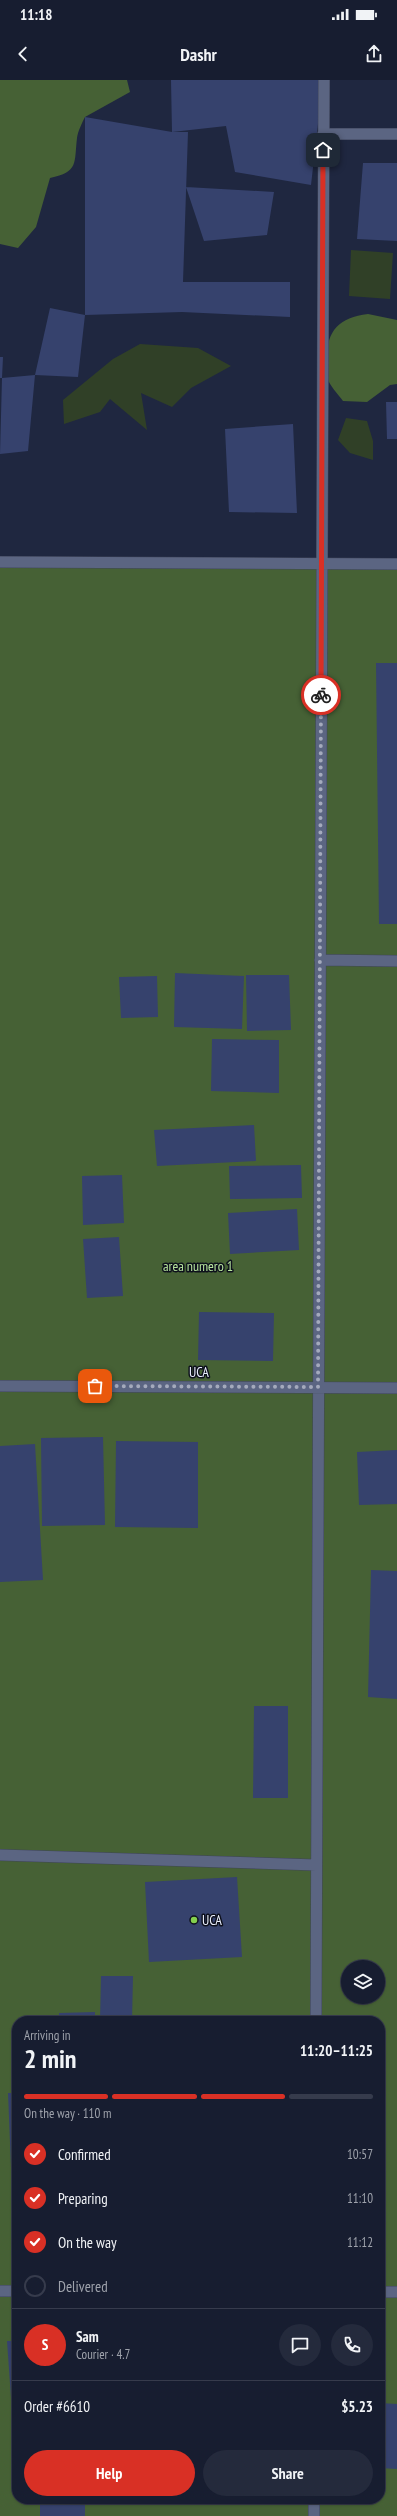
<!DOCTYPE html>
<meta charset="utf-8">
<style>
:root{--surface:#171d30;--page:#242a3c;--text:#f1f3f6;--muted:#9ea2ab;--line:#363b4c;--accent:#d93025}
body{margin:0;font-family:"PT Sans Narrow",sans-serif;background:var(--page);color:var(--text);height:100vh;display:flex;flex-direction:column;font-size:15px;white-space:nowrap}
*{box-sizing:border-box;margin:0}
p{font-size:13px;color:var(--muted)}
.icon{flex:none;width:22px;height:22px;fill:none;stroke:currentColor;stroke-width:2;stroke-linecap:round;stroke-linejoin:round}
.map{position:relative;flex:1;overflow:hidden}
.details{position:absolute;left:12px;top:1936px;width:373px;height:488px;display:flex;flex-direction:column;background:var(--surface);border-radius:16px;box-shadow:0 1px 3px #0004,0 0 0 1px var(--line)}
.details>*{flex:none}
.fabs{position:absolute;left:341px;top:1880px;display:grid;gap:8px}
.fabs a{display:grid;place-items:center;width:44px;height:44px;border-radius:50%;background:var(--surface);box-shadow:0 1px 3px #0004,0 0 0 1px var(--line);font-size:20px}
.pin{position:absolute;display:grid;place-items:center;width:34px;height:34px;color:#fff;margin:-17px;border-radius:8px;box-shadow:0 2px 6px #0006}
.courier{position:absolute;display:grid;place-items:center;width:40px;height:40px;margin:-20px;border:3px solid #d93025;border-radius:50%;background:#fff;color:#222;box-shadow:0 1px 5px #0007}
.headline em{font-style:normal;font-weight:700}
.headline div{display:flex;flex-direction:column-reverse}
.headline{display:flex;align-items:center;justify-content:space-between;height:68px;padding:0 12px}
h1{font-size:26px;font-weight:700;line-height:30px}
.bar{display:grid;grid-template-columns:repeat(4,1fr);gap:6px 4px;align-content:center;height:48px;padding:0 12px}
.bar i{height:5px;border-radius:3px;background:var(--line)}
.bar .active{background:var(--accent)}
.bar p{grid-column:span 4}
.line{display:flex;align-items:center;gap:10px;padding:0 12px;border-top:1px solid var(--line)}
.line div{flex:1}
.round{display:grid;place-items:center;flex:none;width:42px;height:42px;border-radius:21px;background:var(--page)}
ol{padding:0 12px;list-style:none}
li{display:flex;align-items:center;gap:12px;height:44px}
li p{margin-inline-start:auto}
li .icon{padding:4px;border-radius:50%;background:var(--accent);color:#fff;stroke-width:4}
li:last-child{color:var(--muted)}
li i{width:22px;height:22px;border:2px solid var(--line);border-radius:50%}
.button{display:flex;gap:8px;margin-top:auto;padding:8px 12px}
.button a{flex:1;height:46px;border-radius:24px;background:var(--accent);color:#fff;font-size:16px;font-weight:700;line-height:46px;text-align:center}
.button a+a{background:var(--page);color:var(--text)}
.status{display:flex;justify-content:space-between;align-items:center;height:28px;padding:0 20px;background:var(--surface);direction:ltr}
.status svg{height:11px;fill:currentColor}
header{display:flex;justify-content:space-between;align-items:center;height:52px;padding:0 12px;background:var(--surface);font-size:18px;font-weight:700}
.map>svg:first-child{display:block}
.green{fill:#304027}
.forest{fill:#466135;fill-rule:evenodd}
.building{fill:#36426d}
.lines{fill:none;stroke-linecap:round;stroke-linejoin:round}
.minor-casing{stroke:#3f455a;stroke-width:12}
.minor{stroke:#5b6582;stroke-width:11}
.done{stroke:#a4aabc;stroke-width:4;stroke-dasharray:0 7.2}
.route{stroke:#d93025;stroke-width:5}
.poi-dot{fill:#84d04e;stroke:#0d101c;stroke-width:1.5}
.labels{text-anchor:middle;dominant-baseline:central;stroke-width:3;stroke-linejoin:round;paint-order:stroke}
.park-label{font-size:14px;fill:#b7e49d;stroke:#0d101c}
.street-label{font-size:14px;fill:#ebf0fe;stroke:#0d101c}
.poi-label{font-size:14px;fill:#ebf0fe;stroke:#0d101c;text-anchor:start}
</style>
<div class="status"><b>11:18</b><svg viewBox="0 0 49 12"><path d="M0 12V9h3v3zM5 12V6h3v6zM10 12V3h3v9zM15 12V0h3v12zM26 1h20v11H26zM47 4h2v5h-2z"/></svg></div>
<header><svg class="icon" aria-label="back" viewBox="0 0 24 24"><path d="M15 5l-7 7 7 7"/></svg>Dashr<svg class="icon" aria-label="share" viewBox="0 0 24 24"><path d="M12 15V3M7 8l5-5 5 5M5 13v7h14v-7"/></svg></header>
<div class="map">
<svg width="397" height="2436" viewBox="0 0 397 2436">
<rect width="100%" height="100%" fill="#1f2740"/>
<path class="green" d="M 351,170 L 393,173 L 390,219 L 349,216 Z
M 140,264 L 198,268 L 231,286 L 191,308 L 172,327 L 141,313 L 147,350 L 110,319 L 100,332 L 64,344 L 63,320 L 113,279 Z
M 346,338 L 367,341 L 373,361 L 373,380 L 350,373 L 338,360 Z"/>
<path class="forest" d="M 0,0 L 127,0 L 130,12 L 85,37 C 82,43 78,51 77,58 C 74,83 79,92 50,98 L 36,147 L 18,168 L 0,164 Z
M 368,234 L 397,240 L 397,304 L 390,305 L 367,322 L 343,321 C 338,314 329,305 327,297 C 326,293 327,286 327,282 C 326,251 338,238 368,234 Z
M 0,482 L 397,485 L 397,2436 L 0,2436 ZM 348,1887 L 378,1887 L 378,1917 L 348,1917 ZM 17,1941 L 380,1941 L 380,2419 L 17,2419 Z"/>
<path class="building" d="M 171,0 L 323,0 L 311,105 L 235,92 L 226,46 L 172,52 Z
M 85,37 L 172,52 L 188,52 L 183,202 L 290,202 L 290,237 L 182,232 L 85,235 L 78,297 L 35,295 L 50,228 L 85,235 Z
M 363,83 L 397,83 L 397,161 L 357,159 Z
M 186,107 L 274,112 L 267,155 L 204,161 Z
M 0,277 L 3,277 L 2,298 L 35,295 L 28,371 L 0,374 L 2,298 L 0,298 Z
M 386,322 L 397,322 L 397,359 L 387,359 Z
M 293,344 L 297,433 L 229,432 L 225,349 Z
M 376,583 L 397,583 L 397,844 L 379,844 Z
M 175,893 L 244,896 L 242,949 L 174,947 Z
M 246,895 L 289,895 L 291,950 L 247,951 Z
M 157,896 L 158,937 L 121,938 L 119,897 Z
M 212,959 L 279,960 L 279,1013 L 211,1011 Z
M 254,1045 L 256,1081 L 157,1086 L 154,1050 Z
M 301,1085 L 302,1118 L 230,1119 L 229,1086 Z
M 122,1095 L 124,1143 L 83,1145 L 82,1096 Z
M 297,1129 L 299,1170 L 230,1174 L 228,1133 Z
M 119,1157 L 123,1216 L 87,1218 L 83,1159 Z
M 199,1232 L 274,1233 L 273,1281 L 198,1280 Z
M 103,1357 L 105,1445 L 42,1446 L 41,1358 Z
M 116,1361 L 198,1362 L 198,1448 L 115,1447 Z
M 35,1364 L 43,1500 L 0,1502 L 0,1366 Z
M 397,1370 L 397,1424 L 359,1425 L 357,1372 Z
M 371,1490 L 397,1491 L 397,1619 L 368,1617 Z
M 254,1626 L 288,1626 L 288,1718 L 253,1718 Z
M 237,1797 L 242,1877 L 149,1882 L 145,1802 Z
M 101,1896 L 133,1896 L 132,1941 L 100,1941 Z
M 95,1932 L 95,1941 L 59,1941 L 59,1933 Z
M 8,2013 L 17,2013 L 17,2112 L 12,2112 Z
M 7,2261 L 17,2261 L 17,2332 L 12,2332 Z
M 380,2323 L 397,2324 L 397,2389 L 380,2388 Z
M 40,2419 L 85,2419 L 85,2436 L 40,2436 Z"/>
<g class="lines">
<defs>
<path id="minor" d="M 323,54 L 397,54
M 0,482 L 397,484
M 320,880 L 397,881
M 0,1306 L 397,1308
M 0,1775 L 316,1785
M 316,1941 L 324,0
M 0,2211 L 17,2211
M 380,2212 L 397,2212
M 314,2436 L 314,2419"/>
</defs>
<use href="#minor" class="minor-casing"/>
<use href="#minor" class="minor"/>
</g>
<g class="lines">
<path class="done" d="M 95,1306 L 318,1307 L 321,615"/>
<path class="route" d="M 321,615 L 323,70"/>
</g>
<circle class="poi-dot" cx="194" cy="1840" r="4"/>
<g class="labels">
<g class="park-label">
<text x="198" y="1186">area numero 1</text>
</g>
<g class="street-label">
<text x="199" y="1292">UCA</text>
</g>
<g class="poi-label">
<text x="202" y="1840">UCA</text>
</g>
</g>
</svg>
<div class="fabs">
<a><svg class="icon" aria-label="layers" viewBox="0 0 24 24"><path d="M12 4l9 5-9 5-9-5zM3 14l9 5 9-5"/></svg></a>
</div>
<div class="pin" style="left:95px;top:1306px;background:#ea580c"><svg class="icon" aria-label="bag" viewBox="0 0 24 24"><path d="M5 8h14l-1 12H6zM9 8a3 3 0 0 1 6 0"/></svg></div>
<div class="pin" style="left:323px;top:70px;background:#1f2937"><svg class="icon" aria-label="home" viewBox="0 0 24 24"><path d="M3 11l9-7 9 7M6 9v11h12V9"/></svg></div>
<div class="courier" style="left:321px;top:615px"><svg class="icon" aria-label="bike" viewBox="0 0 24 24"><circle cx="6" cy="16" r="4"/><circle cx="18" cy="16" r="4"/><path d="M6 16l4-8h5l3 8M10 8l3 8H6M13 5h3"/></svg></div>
<section class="details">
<div class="headline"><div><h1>2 min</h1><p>Arriving in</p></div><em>11:20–11:25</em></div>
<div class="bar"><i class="active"></i><i class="active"></i><i class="active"></i><i></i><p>On the way · 110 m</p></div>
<ol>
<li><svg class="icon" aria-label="check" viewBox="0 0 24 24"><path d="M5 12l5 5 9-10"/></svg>Confirmed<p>10:57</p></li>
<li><svg class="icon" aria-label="check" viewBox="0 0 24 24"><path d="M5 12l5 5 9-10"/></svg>Preparing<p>11:10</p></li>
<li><svg class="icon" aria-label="check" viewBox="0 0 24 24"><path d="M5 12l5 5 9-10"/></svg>On the way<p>11:12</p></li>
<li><i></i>Delivered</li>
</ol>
<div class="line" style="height:72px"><b class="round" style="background:var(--accent);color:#fff">S</b><div><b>Sam</b><p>Courier · 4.7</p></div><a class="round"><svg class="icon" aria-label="chat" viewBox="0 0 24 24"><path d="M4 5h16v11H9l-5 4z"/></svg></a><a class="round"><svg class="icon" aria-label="phone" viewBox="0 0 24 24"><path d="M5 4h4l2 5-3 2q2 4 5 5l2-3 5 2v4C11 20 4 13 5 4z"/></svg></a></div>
<div class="line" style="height:52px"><div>Order #6610</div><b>$5.23</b></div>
<div class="button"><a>Help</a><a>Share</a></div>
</section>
</div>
